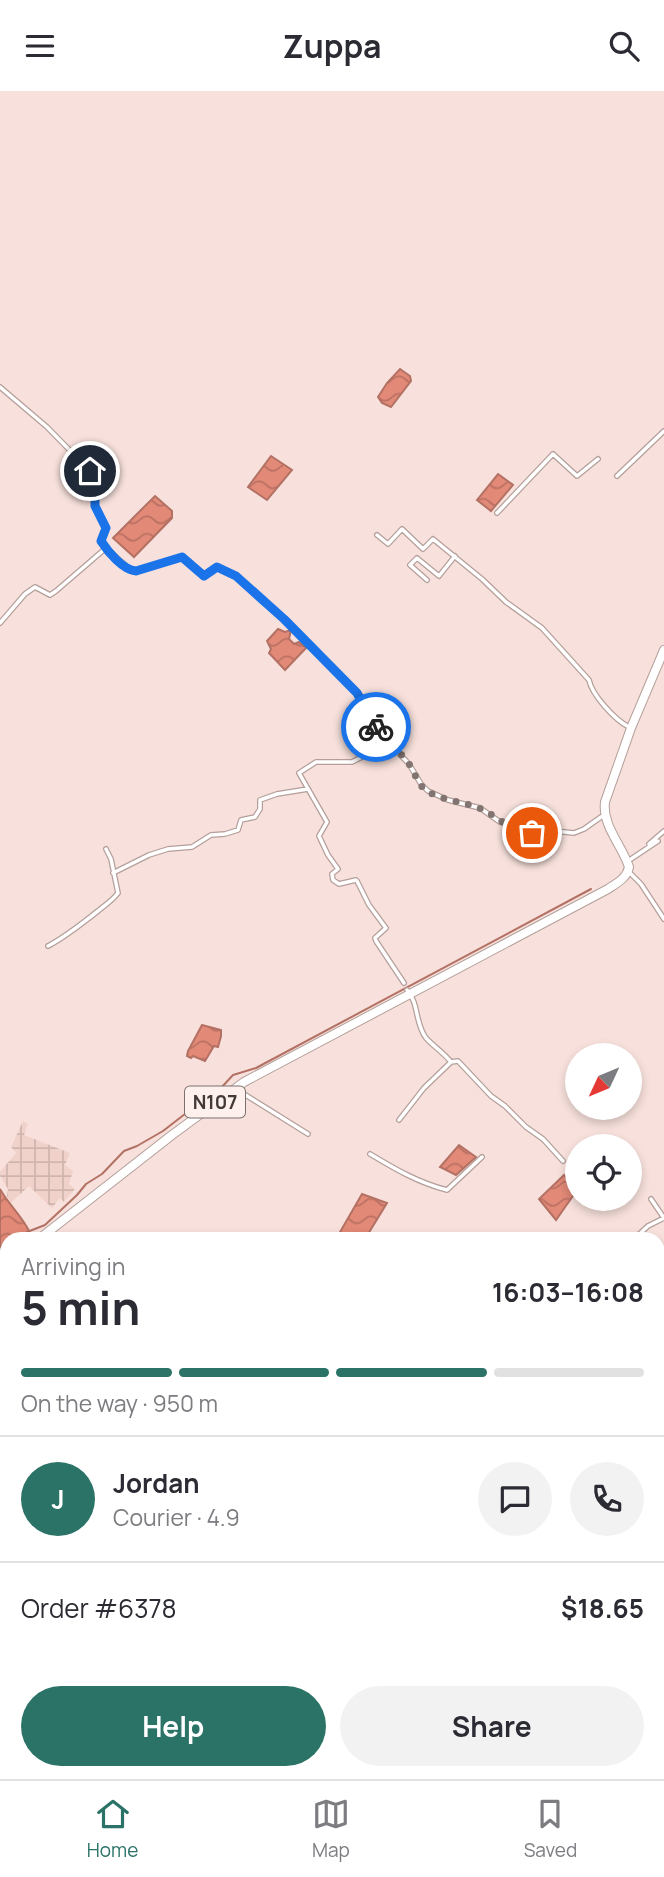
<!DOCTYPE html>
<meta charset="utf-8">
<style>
:root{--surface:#fff;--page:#f2f2f3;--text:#2b2b33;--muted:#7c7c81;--line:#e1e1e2;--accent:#2b7267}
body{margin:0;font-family:Manrope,sans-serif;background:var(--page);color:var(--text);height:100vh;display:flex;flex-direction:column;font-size:26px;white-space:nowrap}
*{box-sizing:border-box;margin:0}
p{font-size:23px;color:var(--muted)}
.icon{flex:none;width:38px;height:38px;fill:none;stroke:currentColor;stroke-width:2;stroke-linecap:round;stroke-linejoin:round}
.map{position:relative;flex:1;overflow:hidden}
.side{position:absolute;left:0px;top:1141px;width:665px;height:548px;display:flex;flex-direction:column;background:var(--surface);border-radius:21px 21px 0 0;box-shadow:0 4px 10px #0003}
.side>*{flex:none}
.needle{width:46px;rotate:226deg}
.fabs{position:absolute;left:565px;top:952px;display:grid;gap:14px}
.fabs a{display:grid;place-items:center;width:77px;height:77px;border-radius:50%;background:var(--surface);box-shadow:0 4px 10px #0003;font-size:35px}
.pin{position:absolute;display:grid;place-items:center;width:60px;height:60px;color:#fff;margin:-30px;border:4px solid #fff;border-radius:50%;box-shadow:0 2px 7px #0007}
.courier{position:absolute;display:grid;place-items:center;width:70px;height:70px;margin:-35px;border:5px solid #1a73e8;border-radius:50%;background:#fff;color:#222;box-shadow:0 2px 9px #0007}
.headline em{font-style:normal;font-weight:700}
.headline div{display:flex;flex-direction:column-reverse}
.headline{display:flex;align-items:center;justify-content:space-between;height:119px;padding:0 21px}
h1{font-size:46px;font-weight:700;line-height:52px}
.bar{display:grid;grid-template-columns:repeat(4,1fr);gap:10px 7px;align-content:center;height:84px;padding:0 21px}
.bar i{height:9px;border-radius:5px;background:var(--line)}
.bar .selected{background:var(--accent)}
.bar p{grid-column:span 4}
.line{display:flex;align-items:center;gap:18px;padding:0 21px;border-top:2px solid var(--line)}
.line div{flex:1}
.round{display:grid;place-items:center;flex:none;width:74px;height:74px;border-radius:37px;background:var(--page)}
.button{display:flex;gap:14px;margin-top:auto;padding:14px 21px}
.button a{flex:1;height:80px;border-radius:42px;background:var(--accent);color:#fff;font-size:28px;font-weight:700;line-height:80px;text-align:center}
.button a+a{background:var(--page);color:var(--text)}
header{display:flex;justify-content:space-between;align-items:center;height:91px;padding:0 21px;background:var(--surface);font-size:32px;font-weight:700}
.tabs{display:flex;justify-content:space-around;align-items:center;height:98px;border-top:2px solid var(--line);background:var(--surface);font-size:19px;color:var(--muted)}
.tabs a{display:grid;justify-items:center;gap:4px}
.tabs .selected{color:var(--accent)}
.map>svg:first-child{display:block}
.industrial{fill:url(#industrial-grid)}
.water{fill:url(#water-waves);stroke:#b37164;stroke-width:2}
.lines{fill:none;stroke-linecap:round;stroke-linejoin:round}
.stream{stroke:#b37164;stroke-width:2}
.river{stroke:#e38977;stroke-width:5}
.street-casing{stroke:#b49f9a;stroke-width:6}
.highway-casing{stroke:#b49f9a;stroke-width:10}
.street{stroke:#fff;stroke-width:3.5}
.highway{stroke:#fff;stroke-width:8}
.done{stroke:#827471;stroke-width:7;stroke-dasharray:0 12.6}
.route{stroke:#1a73e8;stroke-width:9}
.labels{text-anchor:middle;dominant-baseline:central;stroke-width:7;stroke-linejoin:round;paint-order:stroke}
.shield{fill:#fef0ed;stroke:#7b716e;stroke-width:2}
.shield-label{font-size:19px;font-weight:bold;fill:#433a38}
</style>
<header><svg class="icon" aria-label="menu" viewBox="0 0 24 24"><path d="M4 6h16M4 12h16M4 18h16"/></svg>Zuppa<svg class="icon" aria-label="search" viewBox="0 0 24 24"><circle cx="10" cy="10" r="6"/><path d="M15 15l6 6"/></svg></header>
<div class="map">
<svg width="664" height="1688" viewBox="0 0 664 1688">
<defs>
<pattern id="industrial-grid" width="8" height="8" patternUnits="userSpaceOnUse" patternTransform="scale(1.75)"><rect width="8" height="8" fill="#f1d2cb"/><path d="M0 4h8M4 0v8" fill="none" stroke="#d0b5af"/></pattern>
<pattern id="water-waves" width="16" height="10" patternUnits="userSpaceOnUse" patternTransform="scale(1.75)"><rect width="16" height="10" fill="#e38977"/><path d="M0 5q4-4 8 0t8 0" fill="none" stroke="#ba7163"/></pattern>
</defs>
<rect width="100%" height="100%" fill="#f8e1dc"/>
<path class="industrial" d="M 23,1030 L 28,1033 L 24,1044 L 70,1062 L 65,1074 L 73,1080 L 69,1093 L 75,1098 L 64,1111 L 60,1107 L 52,1117 L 29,1095 L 11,1112 L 7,1105 L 8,1098 L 0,1085 L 0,1081 L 16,1062 L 11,1056 Z"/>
<path class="water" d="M 400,278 L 410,285 L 411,290 L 391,316 L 382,312 L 378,306 L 387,292 Z
M 271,365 L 292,379 L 267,409 L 248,396 Z
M 498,383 L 513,394 L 491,420 L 477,409 Z
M 155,405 L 172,420 L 172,427 L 134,466 L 113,447 Z
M 278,538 L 285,541 L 291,539 L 289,548 L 294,553 L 299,551 L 306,557 L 285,579 L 269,562 L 271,558 L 267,550 Z
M 202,934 L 221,939 L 221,945 L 218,956 L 214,955 L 205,970 L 193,965 L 191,967 L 187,965 L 188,960 Z
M 459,1054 L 476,1066 L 456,1084 L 440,1076 Z
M 564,1084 L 577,1099 L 556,1129 L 539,1108 Z
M 0,1098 C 8,1113 22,1125 29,1140 L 27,1148 L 7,1148 L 7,1173 L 0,1153 Z
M 362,1103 L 387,1112 L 365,1148 L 353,1148 L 340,1141 Z"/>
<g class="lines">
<path class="stream" d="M 27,1141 L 45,1134 L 77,1104 L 86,1093 L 102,1083 L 124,1060 L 137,1055 L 163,1040 L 203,1009 L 221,997 L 233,984 L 256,977 L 591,798"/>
<path class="river" d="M 0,1520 L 0,1525 L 7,1533
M 164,1682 L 171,1688"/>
<defs>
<path id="street" d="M 0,296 L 47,336 L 90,380 L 95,394 L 95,415 L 106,437 L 101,450 L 106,457 L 133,481 L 183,466 L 204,485 L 217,476 L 236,486 L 284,529 L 357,602 L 379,641 L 409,673 L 421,693 L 428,700 L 448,709 L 480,717 L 500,731 L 524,741 L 544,739 L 574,742 L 584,738 L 601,726 L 605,725
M 617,385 L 664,340
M 497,422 L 553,363 L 577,385 L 598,368
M 377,444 L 388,453 L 402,438 L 423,458 L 433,448 L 482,488 L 506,511 L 542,537 L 589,589 C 592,604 615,629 629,636
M 427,489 L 410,474 L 417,467 L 439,485 L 455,465
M 0,532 L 25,503 L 35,496 L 50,504 L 56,500 L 106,457
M 390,652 L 352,671 L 316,671 L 299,682 L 327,731 L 319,745 L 328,764 L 338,778 L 332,783 L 333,789 L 339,793 L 356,789 L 357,790 L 369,814 L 386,837 L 375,847 L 376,850 L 404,892
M 649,753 L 664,740
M 628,770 L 658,750
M 628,780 L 641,793 L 664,828
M 113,782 L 149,764 L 168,758 L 192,756 L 211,744 L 225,743 L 238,739 L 241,729 L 255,726 L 260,718 L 260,709 L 277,703 L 308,698
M 48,855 C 67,845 81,833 98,820 C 106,813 112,810 118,802 L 111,768 L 106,758
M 451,971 L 458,970 L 491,1005 L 505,1015 L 526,1036 L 543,1048 L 563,1070
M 236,998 L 308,1043
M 399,1029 L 424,997 L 451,971 C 444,962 432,954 426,947 C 415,933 419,912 407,899
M 370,1063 C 395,1078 419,1092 447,1099 L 482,1066
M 651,1108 L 664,1127
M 634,1148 L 648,1135 L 664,1127
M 0,1221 L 7,1227
M 0,1509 L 7,1515
M 0,1522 L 7,1529
M 0,1580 L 7,1586
M 658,1605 L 664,1602
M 146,1682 L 150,1688
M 263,1682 L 268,1687 L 273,1688
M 322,1682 L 328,1688
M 658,1682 L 663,1688"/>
<path id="highway" d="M 39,1148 L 172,1044 L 244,991 L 608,798 C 617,792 627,787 629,776 C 622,754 602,735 605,711 L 631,637 L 664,559
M 0,1178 L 7,1172"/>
</defs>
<use href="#street" class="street-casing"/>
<use href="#highway" class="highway-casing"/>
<use href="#street" class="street"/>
<use href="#highway" class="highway"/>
</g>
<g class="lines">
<path class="done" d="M 376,636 C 386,650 400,660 409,673 C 415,681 418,695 427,700 C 443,710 462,710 479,717 C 498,725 510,741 532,742"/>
<path class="route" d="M 90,380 L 95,394 L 95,415 L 106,437 L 101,450 C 108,461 123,479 136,480 L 182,466 L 204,485 L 217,476 L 236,485 L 284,528 L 357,602 L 376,636"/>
</g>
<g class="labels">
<rect class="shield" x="185" y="995.5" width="60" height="31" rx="5"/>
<g class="shield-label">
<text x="215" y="1011">N107</text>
</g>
</g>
</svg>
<div class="fabs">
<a><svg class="needle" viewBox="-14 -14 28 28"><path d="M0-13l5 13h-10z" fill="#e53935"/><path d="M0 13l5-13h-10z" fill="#7c7c81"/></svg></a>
<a><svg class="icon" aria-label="locate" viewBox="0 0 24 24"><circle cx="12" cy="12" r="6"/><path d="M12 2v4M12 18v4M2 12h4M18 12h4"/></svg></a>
</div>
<div class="pin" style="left:532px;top:742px;background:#ea580c"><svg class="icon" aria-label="bag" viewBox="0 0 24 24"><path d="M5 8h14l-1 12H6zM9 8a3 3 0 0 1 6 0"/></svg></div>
<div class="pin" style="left:90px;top:380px;background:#1f2937"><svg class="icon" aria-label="home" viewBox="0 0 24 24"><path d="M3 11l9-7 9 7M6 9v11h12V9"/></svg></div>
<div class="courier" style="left:376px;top:636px"><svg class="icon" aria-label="bike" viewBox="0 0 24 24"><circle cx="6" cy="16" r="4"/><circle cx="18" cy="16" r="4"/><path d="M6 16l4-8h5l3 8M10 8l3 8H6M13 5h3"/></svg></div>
<section class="side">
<div class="headline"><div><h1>5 min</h1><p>Arriving in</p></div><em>16:03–16:08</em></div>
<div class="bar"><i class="selected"></i><i class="selected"></i><i class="selected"></i><i></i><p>On the way · 950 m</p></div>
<div class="line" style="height:126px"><b class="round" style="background:var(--accent);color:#fff">J</b><div><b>Jordan</b><p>Courier · 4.9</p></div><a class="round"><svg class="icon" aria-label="chat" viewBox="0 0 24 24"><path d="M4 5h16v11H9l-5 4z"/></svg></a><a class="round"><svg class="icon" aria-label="phone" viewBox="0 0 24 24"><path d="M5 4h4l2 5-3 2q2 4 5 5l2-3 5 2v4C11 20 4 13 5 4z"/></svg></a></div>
<div class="line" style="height:91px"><div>Order #6378</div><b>$18.65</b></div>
<div class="button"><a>Help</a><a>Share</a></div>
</section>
</div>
<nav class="tabs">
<a class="selected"><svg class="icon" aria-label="home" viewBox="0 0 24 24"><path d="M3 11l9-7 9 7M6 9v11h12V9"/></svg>Home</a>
<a><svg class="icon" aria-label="map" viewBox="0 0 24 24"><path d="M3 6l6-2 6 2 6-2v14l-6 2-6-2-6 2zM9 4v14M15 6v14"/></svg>Map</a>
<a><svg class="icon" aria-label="saved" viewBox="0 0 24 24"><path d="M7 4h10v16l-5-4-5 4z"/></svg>Saved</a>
</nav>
